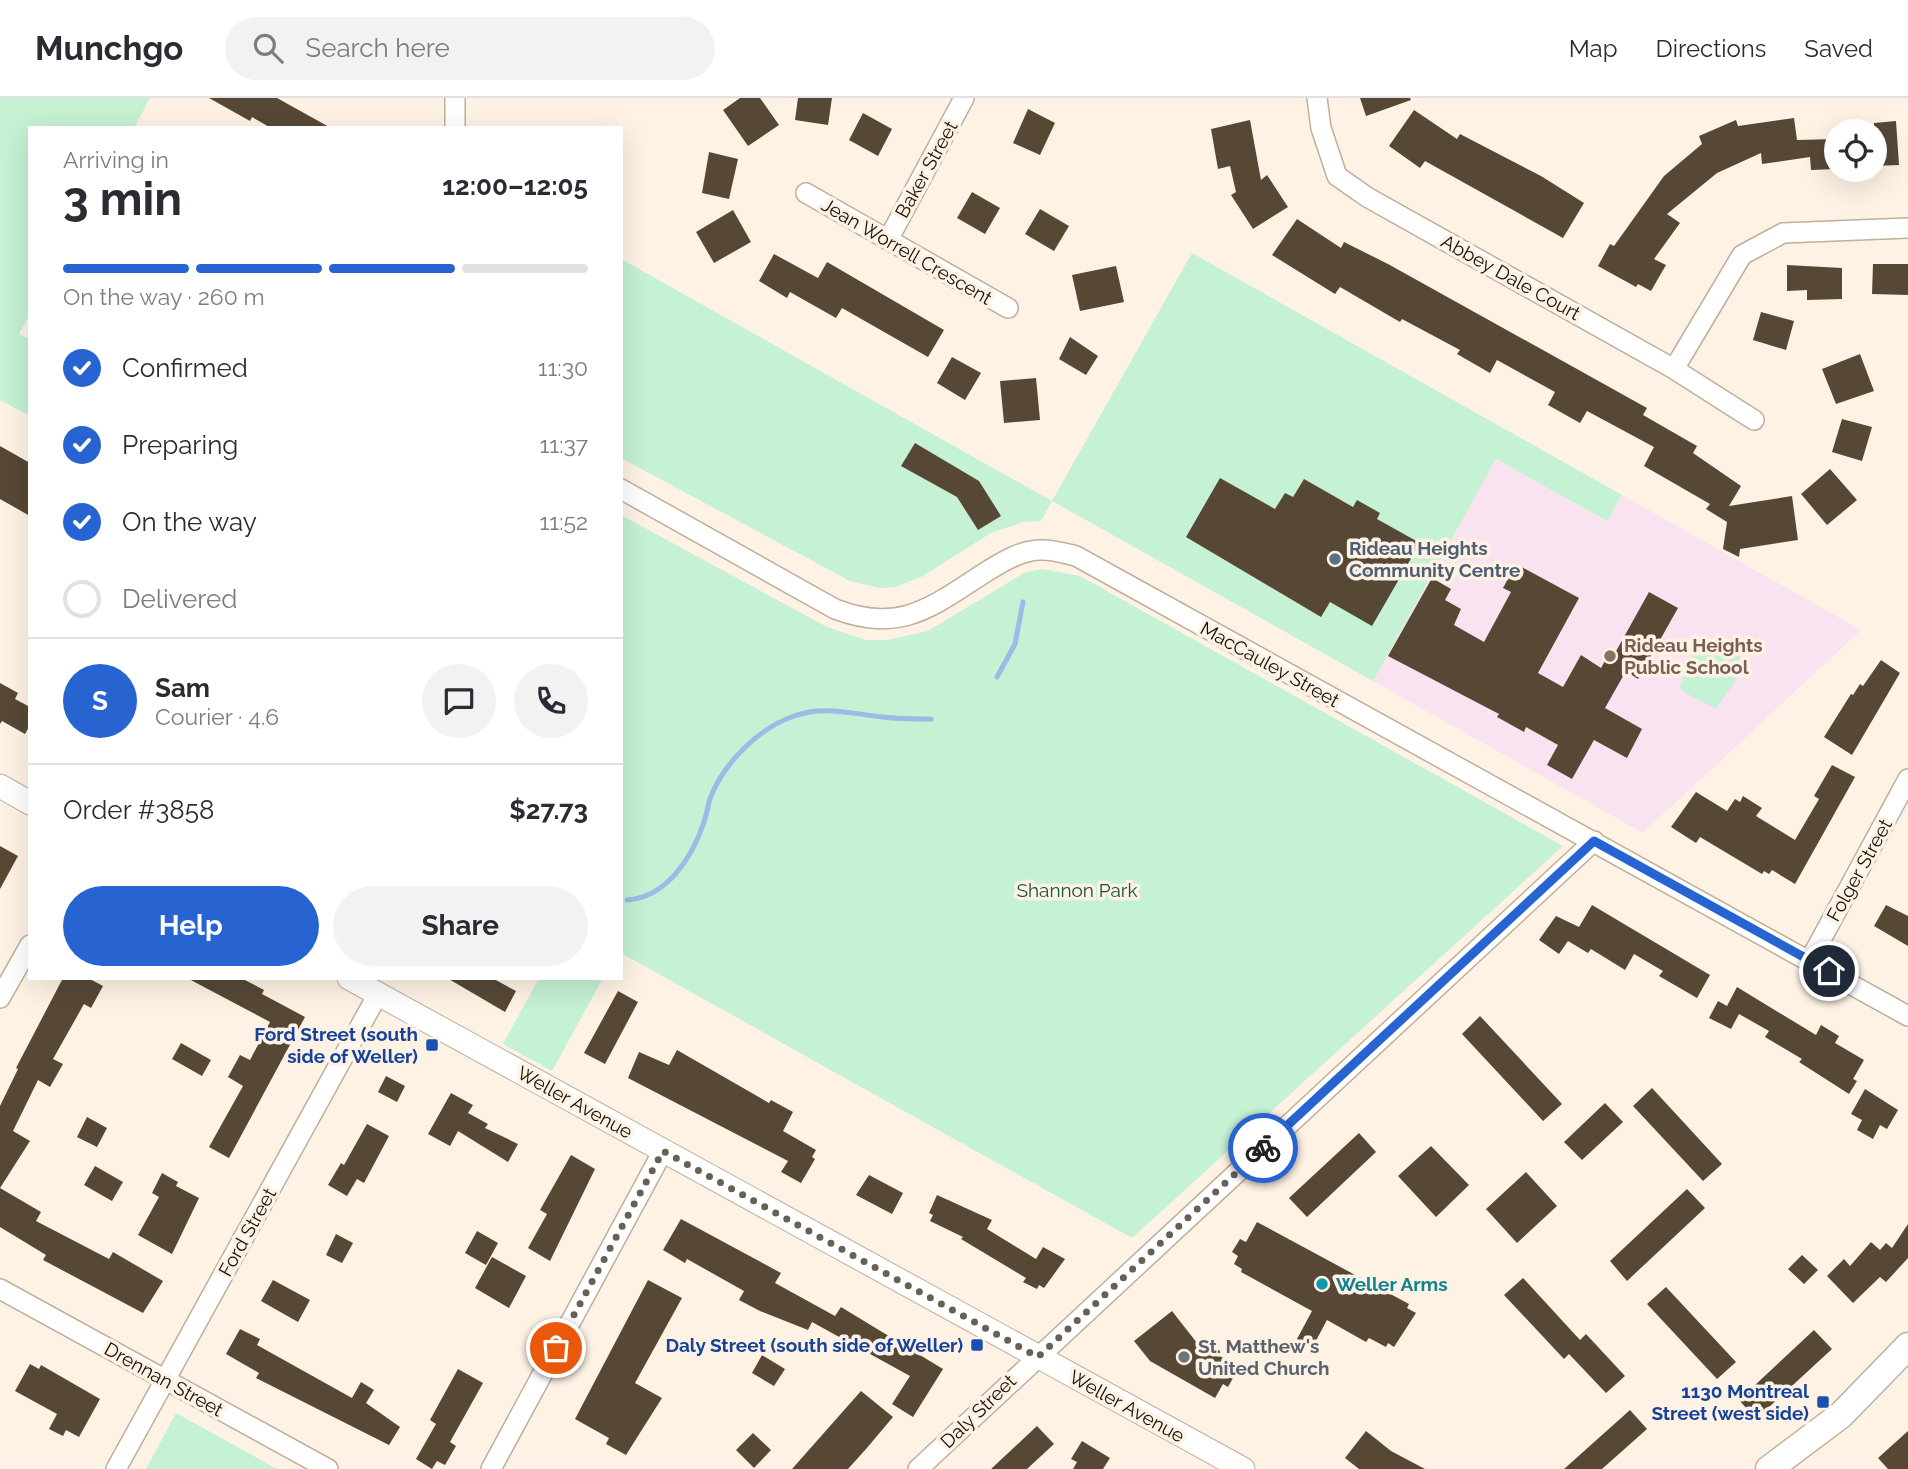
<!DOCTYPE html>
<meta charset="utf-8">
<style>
:root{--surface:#fff;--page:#f2f2f3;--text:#2b2b33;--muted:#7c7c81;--line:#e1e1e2;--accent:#2764d1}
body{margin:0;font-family:Raleway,sans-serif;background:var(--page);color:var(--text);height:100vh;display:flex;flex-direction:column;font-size:26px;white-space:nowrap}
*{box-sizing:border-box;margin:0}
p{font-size:23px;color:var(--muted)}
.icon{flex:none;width:38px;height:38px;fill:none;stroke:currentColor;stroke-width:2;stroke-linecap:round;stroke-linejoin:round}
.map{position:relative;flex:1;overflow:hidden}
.panel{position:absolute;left:28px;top:28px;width:595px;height:854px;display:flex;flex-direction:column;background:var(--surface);border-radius:0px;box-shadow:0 7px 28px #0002}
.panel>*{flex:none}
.tools{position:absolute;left:1824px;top:21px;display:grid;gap:14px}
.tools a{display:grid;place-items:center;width:63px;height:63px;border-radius:50%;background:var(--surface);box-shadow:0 7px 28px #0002;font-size:35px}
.pin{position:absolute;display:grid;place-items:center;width:60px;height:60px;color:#fff;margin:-30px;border:4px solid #fff;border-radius:50%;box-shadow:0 2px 7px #0007}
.courier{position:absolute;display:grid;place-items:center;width:70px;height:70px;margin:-35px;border:5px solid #2764d1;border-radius:50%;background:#fff;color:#222;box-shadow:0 2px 9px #0007}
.overview em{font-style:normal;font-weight:700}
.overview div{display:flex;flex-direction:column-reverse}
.overview{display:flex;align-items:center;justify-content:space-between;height:119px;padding:0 35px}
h1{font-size:46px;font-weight:700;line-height:52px}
.bar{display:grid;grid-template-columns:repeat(4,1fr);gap:10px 7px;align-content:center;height:84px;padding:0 35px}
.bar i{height:9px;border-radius:5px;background:var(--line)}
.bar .selected{background:var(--accent)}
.bar p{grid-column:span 4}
.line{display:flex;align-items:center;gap:18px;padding:0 35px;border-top:2px solid var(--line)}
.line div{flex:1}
.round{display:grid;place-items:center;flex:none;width:74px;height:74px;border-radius:37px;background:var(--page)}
ol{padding:0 35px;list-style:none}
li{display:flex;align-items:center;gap:21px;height:77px}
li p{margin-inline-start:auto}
li .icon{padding:7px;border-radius:50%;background:var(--accent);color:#fff;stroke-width:4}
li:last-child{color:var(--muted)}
li i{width:38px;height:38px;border:4px solid var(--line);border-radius:50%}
.button{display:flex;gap:14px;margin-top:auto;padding:14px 35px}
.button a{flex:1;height:80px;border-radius:42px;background:var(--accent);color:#fff;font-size:28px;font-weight:700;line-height:80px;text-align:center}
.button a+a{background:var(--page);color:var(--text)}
header{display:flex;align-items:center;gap:42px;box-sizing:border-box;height:98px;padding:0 35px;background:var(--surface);border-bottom:2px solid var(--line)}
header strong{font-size:33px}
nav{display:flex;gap:38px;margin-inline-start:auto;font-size:24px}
.search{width:490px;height:63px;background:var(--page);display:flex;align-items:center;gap:18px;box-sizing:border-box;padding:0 24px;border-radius:38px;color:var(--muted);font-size:26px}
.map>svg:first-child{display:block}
.education{fill:#f9e3f1}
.green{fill:#c5f1d4}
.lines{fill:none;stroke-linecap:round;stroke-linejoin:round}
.stream{stroke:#9abce6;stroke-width:5}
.building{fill:#574835}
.minor-casing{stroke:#c0af99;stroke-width:22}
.tertiary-casing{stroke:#c0af99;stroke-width:25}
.secondary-casing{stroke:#c0af99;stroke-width:29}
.minor{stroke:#fff;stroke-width:19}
.tertiary{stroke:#fff;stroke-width:23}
.secondary{stroke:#fff;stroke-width:26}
.done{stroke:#676056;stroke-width:7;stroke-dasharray:0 12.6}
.route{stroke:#2764d1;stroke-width:9}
.service-dot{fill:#5c6f8a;stroke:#fdf2e4;stroke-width:2.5}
.education-dot{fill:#8d6e63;stroke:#fdf2e4;stroke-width:2.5}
.transit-dot{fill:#1a4fb4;stroke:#fdf2e4;stroke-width:2.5}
.culture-dot{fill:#0f9aa8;stroke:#fdf2e4;stroke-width:2.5}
.worship-dot{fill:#6b7280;stroke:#fdf2e4;stroke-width:2.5}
.labels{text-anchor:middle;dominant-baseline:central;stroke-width:7;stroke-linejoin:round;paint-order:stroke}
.street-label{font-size:19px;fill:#161109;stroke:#fdf2e4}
.service-label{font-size:19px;font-weight:bold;fill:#4e5e75;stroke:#fdf2e4;text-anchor:start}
.education-label{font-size:19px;font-weight:bold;fill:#785e54;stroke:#fdf2e4;text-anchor:start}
.park-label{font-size:19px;fill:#195334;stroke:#fdf2e4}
.transit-label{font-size:19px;font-weight:bold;fill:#164399;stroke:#fdf2e4;text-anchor:end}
.culture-label{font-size:19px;font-weight:bold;fill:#0d838f;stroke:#fdf2e4;text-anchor:start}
.worship-label{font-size:19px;font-weight:bold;fill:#5b616d;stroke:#fdf2e4;text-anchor:start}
</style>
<header>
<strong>Munchgo</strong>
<div class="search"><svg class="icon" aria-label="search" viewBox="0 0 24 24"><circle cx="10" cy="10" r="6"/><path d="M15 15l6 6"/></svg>Search here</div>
<nav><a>Map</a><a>Directions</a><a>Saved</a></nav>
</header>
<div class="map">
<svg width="1908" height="1371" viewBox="0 0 1908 1371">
<rect width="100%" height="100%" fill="#fdf2e4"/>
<path class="education" d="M 1496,361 L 1606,423 L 1622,397 L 1861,532 L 1643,735 L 1373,583 Z"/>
<path class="green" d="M 0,0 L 150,0 L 134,30 L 30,30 L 30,216 L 19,236 L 30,242 L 30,318 L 0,302 Z
M 1192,155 L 1622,397 L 1607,423 L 1496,361 L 1373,583 L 1052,403 L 1041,423 L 1023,424 L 991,435 L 923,478 L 896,489 L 880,490 L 850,483 L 621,360 L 621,161 L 1052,403 Z
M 621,417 L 827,529 L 866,542 L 887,542 L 928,533 L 1024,475 L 1042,471 L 1080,478 L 1563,748 L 1132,1140 L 621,855 Z
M 1699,540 L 1739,558 L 1744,570 L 1716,611 L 1682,593 L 1680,588 Z
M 539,880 L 603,880 L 552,973 L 503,946 Z
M 176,1315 L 277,1371 L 146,1371 Z"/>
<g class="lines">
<path class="stream" d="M 997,579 L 1015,546 L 1023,504
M 627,802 C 667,799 692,760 704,724 C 707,715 708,706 711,698 C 725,664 759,630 794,618 C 825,607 852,616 883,619 C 899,621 915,621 931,621"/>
</g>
<path class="building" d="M 209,0 L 277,0 L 331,30 L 271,30 L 252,19 L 250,23 Z
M 740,0 L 760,0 L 779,27 L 748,48 L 723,12 Z
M 798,0 L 832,0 L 828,27 L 795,22 Z
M 1360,0 L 1410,0 L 1411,2 L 1366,18 Z
M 1028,11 L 1055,25 L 1040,57 L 1013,45 Z
M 1414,12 L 1457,41 L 1460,36 L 1541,78 L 1584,105 L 1563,140 L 1425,63 L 1420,70 L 1389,48 Z
M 863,15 L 892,31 L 878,58 L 849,42 Z
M 1794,20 L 1797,42 L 1836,41 L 1836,71 L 1811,72 L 1810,59 L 1762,66 L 1761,55 L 1717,75 L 1667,116 L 1680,125 L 1654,161 L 1666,167 L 1651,193 L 1638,186 L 1636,189 L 1598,168 L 1610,146 L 1614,148 L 1664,78 L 1702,46 L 1699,38 L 1736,22 L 1738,28 Z
M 1250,22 L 1261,82 L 1267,77 L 1288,109 L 1253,131 L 1231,97 L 1236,94 L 1230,68 L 1218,71 L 1211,31 Z
M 1896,23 L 1899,67 L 1874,68 L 1874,25 Z
M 709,54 L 738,61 L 729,101 L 702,95 Z
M 972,94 L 1000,110 L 985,136 L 957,120 Z
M 1040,111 L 1069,128 L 1054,153 L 1025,136 Z
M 733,112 L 751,144 L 714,165 L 696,134 Z
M 1297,121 L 1341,150 L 1344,144 L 1388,166 L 1647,310 L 1643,317 L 1697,348 L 1693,355 L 1741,388 L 1729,408 L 1792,398 L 1798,442 L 1740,451 L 1739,459 L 1723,451 L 1727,424 L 1706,411 L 1710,406 L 1644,368 L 1654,349 L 1587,313 L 1580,325 L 1548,307 L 1555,294 L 1497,262 L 1490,275 L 1457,256 L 1460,252 L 1402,221 L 1400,224 L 1340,189 L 1335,196 L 1272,157 Z
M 774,156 L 818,180 L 827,164 L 944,232 L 928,259 L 842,210 L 836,220 L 790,194 L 787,200 L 759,183 Z
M 1873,166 L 1908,166 L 1908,197 L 1872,196 Z
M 1787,167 L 1842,170 L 1842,201 L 1807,202 L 1807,192 L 1787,193 Z
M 1116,168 L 1124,204 L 1080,213 L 1072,177 Z
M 1761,214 L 1794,223 L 1786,252 L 1753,242 Z
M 1070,239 L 1098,258 L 1086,277 L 1059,261 Z
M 1860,256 L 1874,293 L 1836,306 L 1822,271 Z
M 952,259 L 981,275 L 965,302 L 937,285 Z
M 1036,280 L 1040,322 L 1004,325 L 1000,283 Z
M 1842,321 L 1872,329 L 1862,363 L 1832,354 Z
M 915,345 L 979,383 L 1001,418 L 978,432 L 957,399 L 901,368 Z
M 0,348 L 30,365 L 30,418 L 0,401 Z
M 1830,371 L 1857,402 L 1827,427 L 1801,396 Z
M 1220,380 L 1275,411 L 1285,395 L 1293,399 L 1304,381 L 1353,409 L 1357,402 L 1380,415 L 1377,421 L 1420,445 L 1372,528 L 1330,504 L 1321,519 L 1186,439 Z
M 1516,466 L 1579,500 L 1538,575 L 1563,589 L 1581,557 L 1601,570 L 1606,561 L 1610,564 L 1649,494 L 1678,510 L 1638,581 L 1626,573 L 1605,610 L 1642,631 L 1627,660 L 1594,642 L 1572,681 L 1547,667 L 1558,647 L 1526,629 L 1524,634 L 1497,619 L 1499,616 L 1388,558 L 1432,480 L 1451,491 L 1445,502 L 1461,511 L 1454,527 L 1484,544 L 1511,494 L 1503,490 Z
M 1881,562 L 1900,575 L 1852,657 L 1824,639 L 1851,596 L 1853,597 L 1860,586 L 1863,588 Z
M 0,585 L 18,595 L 15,601 L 30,609 L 30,627 L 25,636 L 2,623 L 0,626 Z
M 1832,667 L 1855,679 L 1795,786 L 1772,772 L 1769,776 L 1764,773 L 1762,776 L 1700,739 L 1696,745 L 1671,729 L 1696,694 L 1727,713 L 1735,701 L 1740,704 L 1743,698 L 1762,710 L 1756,718 L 1795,742 L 1819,701 L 1814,698 Z
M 0,748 L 18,758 L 0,791 Z
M 1592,807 L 1710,877 L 1697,900 L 1659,878 L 1663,873 L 1634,856 L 1625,872 L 1591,851 L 1588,855 L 1568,843 L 1559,856 L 1539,842 L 1556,818 L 1579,829 Z
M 1886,807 L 1908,818 L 1908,848 L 1874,828 Z
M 63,880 L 88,880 L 103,888 L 91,910 L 84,906 L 53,961 L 63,966 L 50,989 L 38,982 L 13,1033 L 30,1043 L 0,1090 L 41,1114 L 36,1123 L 109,1161 L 113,1154 L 163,1183 L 143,1215 L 43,1162 L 46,1157 L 0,1129 L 0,1008 L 18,971 L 16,970 Z
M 187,880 L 241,880 L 264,892 L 262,896 L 305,919 L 229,1060 L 209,1049 L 243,988 L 228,979 L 240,957 L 250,962 L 270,924 Z
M 447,880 L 492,880 L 516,893 L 505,914 Z
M 1737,889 L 1816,937 L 1821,927 L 1839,938 L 1835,945 L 1864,962 L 1853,981 L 1857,983 L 1849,996 L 1799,964 L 1802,961 L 1765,939 L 1769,933 L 1739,916 L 1731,931 L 1709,920 L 1718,903 L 1727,908 Z
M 618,893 L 638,904 L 605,966 L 584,955 Z
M 1480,918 L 1562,1006 L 1543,1023 L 1462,936 Z
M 181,945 L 211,962 L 202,978 L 172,961 Z
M 677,952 L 769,1005 L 771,1002 L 793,1014 L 783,1033 L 816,1052 L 812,1059 L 815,1061 L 801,1085 L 781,1074 L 788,1063 L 628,980 L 639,954 L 669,967 Z
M 386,978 L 405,988 L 397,1004 L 378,994 Z
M 1652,990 L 1722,1066 L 1703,1083 L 1633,1008 Z
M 1865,991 L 1898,1012 L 1887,1031 L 1880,1027 L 1873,1041 L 1857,1032 L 1862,1022 L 1851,1016 Z
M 451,995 L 473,1007 L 468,1015 L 488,1026 L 485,1030 L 518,1046 L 508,1064 L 458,1033 L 450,1048 L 428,1036 Z
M 1605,1005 L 1623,1024 L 1582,1062 L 1564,1044 Z
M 87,1019 L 107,1030 L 97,1049 L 77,1039 Z
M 367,1026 L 389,1038 L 364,1085 L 357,1081 L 347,1098 L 328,1087 L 341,1065 L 344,1067 Z
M 1359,1035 L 1376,1054 L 1307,1119 L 1289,1100 Z
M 1431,1048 L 1469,1087 L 1436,1119 L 1398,1078 Z
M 571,1057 L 595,1071 L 550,1163 L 528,1150 L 547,1116 L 540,1112 Z
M 95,1068 L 123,1084 L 112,1103 L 84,1087 Z
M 1526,1074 L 1557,1108 L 1517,1145 L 1486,1111 Z
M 162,1075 L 178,1084 L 176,1088 L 199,1100 L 172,1156 L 138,1137 L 159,1099 L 152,1095 Z
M 869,1077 L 903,1095 L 892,1116 L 856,1097 Z
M 1687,1091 L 1705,1110 L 1627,1183 L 1610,1163 Z
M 937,1097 L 992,1122 L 987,1131 L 1036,1161 L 1043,1149 L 1065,1161 L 1044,1190 L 1039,1187 L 1037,1191 L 1023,1184 L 1026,1180 L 961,1141 L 963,1139 L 930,1123 L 933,1117 L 929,1115 Z
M 681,1121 L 781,1175 L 775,1185 L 835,1218 L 841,1209 L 943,1271 L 913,1319 L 892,1306 L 910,1278 L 812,1224 L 808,1232 L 760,1213 L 739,1202 L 744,1193 L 687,1161 L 685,1165 L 663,1152 Z
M 1257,1124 L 1409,1206 L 1407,1210 L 1416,1215 L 1394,1249 L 1388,1245 L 1386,1249 L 1369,1240 L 1366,1244 L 1327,1222 L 1312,1250 L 1297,1241 L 1312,1213 L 1241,1174 L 1242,1171 L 1234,1166 L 1238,1158 L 1232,1154 L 1240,1141 L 1246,1144 Z
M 1908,1126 L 1908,1160 L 1886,1184 L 1880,1179 L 1853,1205 L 1827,1178 L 1844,1161 L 1850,1168 L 1871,1144 L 1880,1152 L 1886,1145 L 1892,1150 Z
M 477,1133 L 498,1145 L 486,1167 L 465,1155 Z
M 336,1136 L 353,1145 L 342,1165 L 326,1157 Z
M 1802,1157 L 1818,1172 L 1804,1186 L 1788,1171 Z
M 492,1159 L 526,1178 L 509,1210 L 475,1190 Z
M 1523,1180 L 1580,1242 L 1586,1236 L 1625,1278 L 1606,1295 L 1569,1256 L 1564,1261 L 1504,1197 Z
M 273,1182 L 310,1202 L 298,1224 L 261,1203 Z
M 648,1182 L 682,1200 L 635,1285 L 662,1300 L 626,1357 L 606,1346 L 609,1340 L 575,1321 Z
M 1666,1189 L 1736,1264 L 1717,1281 L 1647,1206 Z
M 1172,1213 L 1197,1245 L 1239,1269 L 1228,1289 L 1223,1286 L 1215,1300 L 1150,1263 L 1134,1243 Z
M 240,1231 L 260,1241 L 257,1247 L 352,1300 L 361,1284 L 374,1292 L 366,1305 L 400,1329 L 389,1347 L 256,1280 L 259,1275 L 226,1256 Z
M 1814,1232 L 1832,1251 L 1756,1321 L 1739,1302 Z
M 762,1257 L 785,1271 L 774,1288 L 752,1275 Z
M 30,1266 L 39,1271 L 41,1267 L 100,1301 L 79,1339 L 66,1332 L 63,1338 L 49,1331 L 57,1316 L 15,1293 Z
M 458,1271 L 483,1285 L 450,1344 L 456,1348 L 445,1367 L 437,1363 L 432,1371 L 416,1361 L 436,1326 L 430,1322 Z
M 861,1293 L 893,1319 L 866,1351 L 848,1371 L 792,1371 Z
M 1630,1312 L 1647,1331 L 1602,1371 L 1564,1371 Z
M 1037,1328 L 1054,1346 L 1027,1371 L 991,1371 Z
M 1366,1333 L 1391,1353 L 1425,1371 L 1359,1371 L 1345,1360 Z
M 1908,1333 L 1908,1371 L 1888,1371 L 1878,1360 Z
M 753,1335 L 771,1352 L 754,1370 L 736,1352 Z
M 1082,1343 L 1110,1360 L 1103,1371 L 1073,1371 L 1077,1364 L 1071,1361 Z"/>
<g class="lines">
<defs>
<path id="minor" d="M 1317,0 L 1321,30 L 1337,78 L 1367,99 L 1674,271 L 1754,322
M 455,30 L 455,0
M 806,95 L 1008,210
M 888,142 L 964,0
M 1674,271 L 1742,157 L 1783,135 L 1908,130
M 621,391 L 835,511 C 902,537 934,507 989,472 C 1004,463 1020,453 1039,452 C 1052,451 1064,455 1076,458 L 1908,918
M 1810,862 L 1908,681
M 0,900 L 30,847
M 0,1191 L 328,1371
M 116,1371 L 378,896
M 491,1371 L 663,1053
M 918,1371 L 1594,743"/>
<path id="tertiary" d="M 0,688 L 30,705
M 349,880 L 1243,1371"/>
<path id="secondary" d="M 1769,1371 L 1841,1317 L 1908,1248"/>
</defs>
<use href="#minor" class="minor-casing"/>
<use href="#tertiary" class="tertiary-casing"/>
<use href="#secondary" class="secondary-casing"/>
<use href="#minor" class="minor"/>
<use href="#tertiary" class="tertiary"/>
<use href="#secondary" class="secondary"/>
</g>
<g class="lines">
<path class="done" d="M 556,1250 L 663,1053 L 1038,1259 L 1263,1050"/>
<path class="route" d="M 1263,1050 L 1594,743 L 1829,873"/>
</g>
<circle class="service-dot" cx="1335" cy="461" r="7"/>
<circle class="education-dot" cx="1610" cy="558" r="7"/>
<g class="transit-dot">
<rect x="425" y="940" width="14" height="14" rx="3.5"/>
<rect x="970" y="1240" width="14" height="14" rx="3.5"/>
<rect x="1816" y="1297" width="14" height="14" rx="3.5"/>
</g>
<circle class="culture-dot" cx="1322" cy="1186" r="7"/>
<circle class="worship-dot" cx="1184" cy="1259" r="7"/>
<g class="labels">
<g class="street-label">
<text transform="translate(926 71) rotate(-61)">Baker Street</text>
<text transform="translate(907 153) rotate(30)">Jean Worrell Crescent</text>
<text transform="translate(1511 179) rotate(29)">Abbey Dale Court</text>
<text transform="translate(1270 566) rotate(29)">MacCauley Street</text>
<text transform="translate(1859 772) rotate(-61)">Folger Street</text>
<text transform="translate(575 1004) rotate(29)">Weller Avenue</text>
<text transform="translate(247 1134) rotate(-61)">Ford Street</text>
<text transform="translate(164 1281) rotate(29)">Drennan Street</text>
<text transform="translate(1127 1308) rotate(29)">Weller Avenue</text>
<text transform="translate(978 1313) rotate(-44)">Daly Street</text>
</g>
<g class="service-label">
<text x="1349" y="450">Rideau Heights<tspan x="1349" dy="22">Community Centre</tspan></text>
</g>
<g class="education-label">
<text x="1624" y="547">Rideau Heights<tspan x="1624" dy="22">Public School</tspan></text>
</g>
<g class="park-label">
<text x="1077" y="792">Shannon Park</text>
</g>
<g class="transit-label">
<text x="418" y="936">Ford Street (south<tspan x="418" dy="22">side of Weller)</tspan></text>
<text x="963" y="1247">Daly Street (south side of Weller)</text>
<text x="1809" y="1293">1130 Montreal<tspan x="1809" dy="22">Street (west side)</tspan></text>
</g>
<g class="culture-label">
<text x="1336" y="1186">Weller Arms</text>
</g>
<g class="worship-label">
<text x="1198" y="1248">St. Matthew's<tspan x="1198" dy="22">United Church</tspan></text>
</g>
</g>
</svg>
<div class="tools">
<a><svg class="icon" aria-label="locate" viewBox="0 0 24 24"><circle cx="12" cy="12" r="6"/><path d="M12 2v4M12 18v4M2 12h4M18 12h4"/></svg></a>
</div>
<div class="pin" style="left:556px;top:1250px;background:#ea580c"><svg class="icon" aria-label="bag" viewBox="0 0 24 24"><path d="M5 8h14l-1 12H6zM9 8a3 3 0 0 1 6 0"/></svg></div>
<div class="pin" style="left:1829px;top:873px;background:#1f2937"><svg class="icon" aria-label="home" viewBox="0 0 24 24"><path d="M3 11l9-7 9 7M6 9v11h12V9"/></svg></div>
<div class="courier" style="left:1263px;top:1050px"><svg class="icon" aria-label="bike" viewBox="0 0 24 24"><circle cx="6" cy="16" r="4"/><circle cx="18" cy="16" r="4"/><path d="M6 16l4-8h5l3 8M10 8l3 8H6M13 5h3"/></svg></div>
<section class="panel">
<div class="overview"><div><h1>3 min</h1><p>Arriving in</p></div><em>12:00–12:05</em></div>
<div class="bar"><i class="selected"></i><i class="selected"></i><i class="selected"></i><i></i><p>On the way · 260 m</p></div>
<ol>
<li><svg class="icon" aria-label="check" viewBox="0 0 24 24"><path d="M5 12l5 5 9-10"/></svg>Confirmed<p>11:30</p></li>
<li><svg class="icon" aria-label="check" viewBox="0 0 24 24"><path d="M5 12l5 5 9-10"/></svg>Preparing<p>11:37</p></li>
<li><svg class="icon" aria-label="check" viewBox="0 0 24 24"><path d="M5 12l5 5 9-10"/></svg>On the way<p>11:52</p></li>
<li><i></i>Delivered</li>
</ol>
<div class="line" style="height:126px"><b class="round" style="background:var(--accent);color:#fff">S</b><div><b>Sam</b><p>Courier · 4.6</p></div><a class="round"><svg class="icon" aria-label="chat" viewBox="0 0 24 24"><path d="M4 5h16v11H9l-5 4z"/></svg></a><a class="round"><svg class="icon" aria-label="phone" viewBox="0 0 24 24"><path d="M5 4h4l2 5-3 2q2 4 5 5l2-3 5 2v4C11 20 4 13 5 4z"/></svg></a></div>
<div class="line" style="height:91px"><div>Order #3858</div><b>$27.73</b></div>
<div class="button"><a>Help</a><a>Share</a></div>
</section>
</div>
